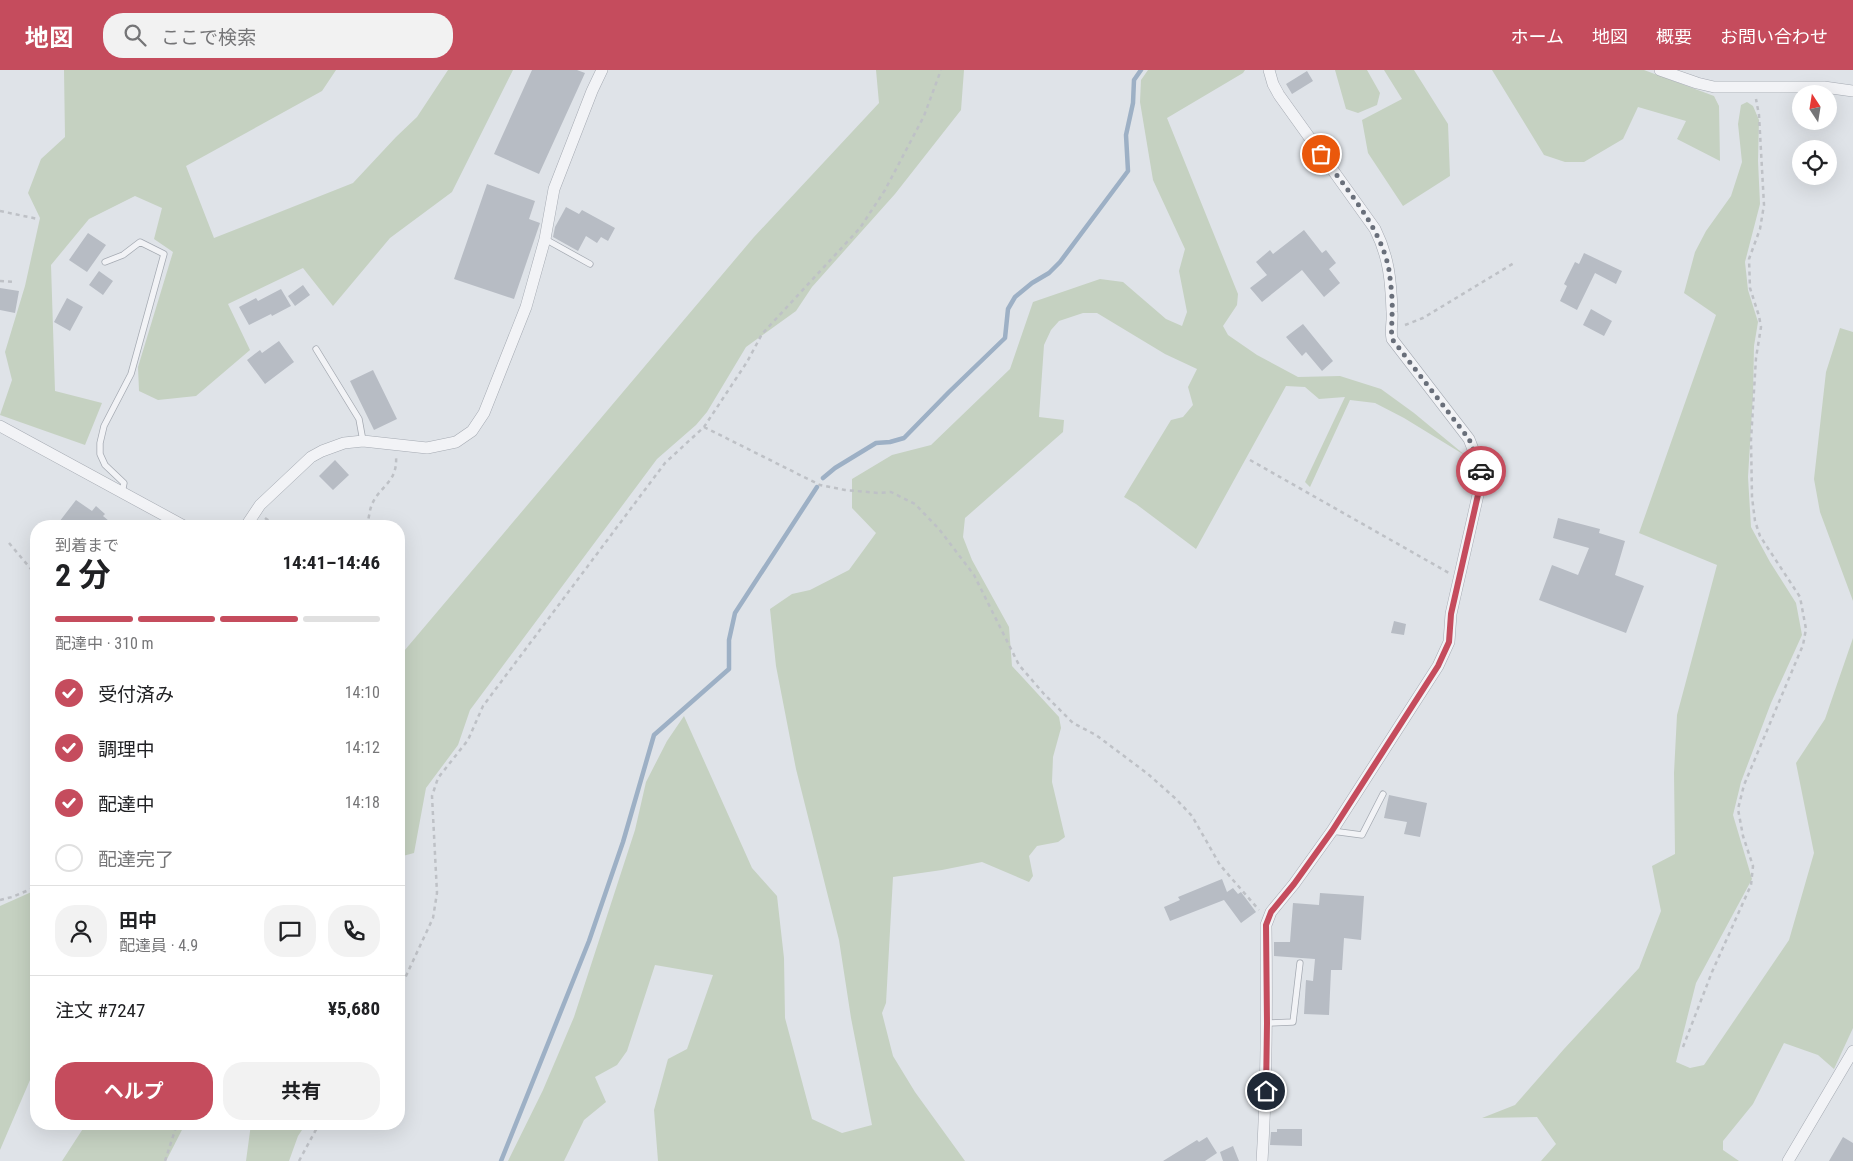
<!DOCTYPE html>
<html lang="ja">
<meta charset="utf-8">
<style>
:root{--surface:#fff;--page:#f2f2f2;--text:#202124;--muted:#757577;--line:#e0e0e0;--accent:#c54c5d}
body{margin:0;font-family:"Roboto Condensed","Noto Sans JP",sans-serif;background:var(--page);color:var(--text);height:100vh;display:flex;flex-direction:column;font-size:19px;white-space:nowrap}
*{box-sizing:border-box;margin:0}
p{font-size:16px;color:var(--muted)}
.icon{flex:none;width:28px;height:28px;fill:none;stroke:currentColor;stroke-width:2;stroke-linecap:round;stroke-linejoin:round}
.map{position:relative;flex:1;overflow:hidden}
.details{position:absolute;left:30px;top:450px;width:375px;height:610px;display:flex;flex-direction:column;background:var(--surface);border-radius:20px;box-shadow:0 5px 20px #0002}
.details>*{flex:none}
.needle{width:32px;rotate:348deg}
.buttons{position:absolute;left:1792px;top:15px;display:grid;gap:10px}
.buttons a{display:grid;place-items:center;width:45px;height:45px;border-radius:50%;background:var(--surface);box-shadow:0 5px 20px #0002;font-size:25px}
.pin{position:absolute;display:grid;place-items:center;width:42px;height:42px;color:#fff;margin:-21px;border:2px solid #fff;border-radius:50%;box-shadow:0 1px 5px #0007}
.courier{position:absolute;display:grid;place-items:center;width:50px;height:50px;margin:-25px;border:4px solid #c54c5d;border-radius:50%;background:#fff;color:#222;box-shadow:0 1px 6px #0007}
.head em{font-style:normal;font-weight:700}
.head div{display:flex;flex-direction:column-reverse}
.head{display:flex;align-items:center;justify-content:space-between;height:85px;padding:0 25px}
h1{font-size:32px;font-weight:700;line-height:38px}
.bar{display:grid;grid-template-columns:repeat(4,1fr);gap:8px 5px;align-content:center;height:60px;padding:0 25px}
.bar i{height:6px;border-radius:4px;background:var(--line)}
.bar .current{background:var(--accent)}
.bar p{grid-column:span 4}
.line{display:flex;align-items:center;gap:12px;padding:0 25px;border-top:1px solid var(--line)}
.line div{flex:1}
.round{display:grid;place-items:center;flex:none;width:52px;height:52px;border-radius:20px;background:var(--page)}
ol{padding:0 25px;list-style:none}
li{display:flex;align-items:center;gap:15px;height:55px}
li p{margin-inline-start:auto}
li .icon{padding:5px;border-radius:50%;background:var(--accent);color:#fff;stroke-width:4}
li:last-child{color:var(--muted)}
li i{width:28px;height:28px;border:2px solid var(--line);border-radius:50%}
.primary-button{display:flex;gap:10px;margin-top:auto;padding:10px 25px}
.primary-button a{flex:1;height:58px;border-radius:20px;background:var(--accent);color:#fff;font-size:20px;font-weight:700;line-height:58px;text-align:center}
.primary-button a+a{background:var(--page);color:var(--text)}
header{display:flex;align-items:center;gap:30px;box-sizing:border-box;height:70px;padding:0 25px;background:var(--accent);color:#fff}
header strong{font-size:24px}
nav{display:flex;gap:28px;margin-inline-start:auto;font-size:18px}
.search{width:350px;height:45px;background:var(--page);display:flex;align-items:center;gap:12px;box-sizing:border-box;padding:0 18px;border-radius:20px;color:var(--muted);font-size:19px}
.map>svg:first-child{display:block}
.green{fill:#c5d1c1}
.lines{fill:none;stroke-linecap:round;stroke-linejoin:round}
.stream{stroke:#9db0c5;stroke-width:4.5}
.building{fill:#b7bcc4}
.lane-casing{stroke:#a5aab2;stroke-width:7}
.street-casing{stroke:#a5aab2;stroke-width:12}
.path{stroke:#bec1c6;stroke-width:2.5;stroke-dasharray:4 4;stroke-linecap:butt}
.lane{stroke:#f2f3f6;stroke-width:5.5}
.street{stroke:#f2f3f6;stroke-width:11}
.done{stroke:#696f7a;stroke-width:5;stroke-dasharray:0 9}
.route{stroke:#c54c5d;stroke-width:6}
</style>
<header>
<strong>地図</strong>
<div class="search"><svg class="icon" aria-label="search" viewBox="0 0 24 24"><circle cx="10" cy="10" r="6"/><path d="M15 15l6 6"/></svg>ここで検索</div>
<nav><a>ホーム</a><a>地図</a><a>概要</a><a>お問い合わせ</a></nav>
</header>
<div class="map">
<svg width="1853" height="1091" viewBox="0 0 1853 1091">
<rect width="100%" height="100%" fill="#dfe3e8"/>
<path class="green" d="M 64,0 L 336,0 L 322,21 L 186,96 L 214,168 L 353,113 L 396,67 L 417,47 L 448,0 L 513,0 L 452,122 L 390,168 L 333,236 L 303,198 L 228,234 L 250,280 L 196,326 L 158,330 L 139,321 L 138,297 L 173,182 L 154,169 L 162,138 L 135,126 L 89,149 L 51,195 L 55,321 L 102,333 L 85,375 L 0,345 L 12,310 L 5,282 L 25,216 L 40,148 L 28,123 L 41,89 L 65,67 Z
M 876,0 L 964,0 L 961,40 L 895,124 L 812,217 L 796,241 L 746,277 L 707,342 L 696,355 L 657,389 L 470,640 L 458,675 L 426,718 L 414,783 L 399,787 L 399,587 L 754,167 L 879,33 Z
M 1148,0 L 1245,0 L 1243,3 L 1167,48 L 1238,224 L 1237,235 L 1223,256 L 1228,265 L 1257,285 L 1298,307 L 1340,306 L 1381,319 L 1414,343 L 1466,386 L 1404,348 L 1375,333 L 1350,330 L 1310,417 L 1305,412 L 1345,327 L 1319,329 L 1305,317 L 1286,316 L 1196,479 L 1136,434 L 1124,427 L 1171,350 L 1183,347 L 1193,335 L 1188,317 L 1197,299 L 1165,284 L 1097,243 L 1083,243 L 1059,251 L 1051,260 L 1044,275 L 1039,347 L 1064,350 L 1063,362 L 965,448 L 963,467 L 972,490 L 1009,557 L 1012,596 L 1059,647 L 1061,658 L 1053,687 L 1052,712 L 1065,767 L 1058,772 L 1037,776 L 1029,786 L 1033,806 L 1029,812 L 982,792 L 942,800 L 893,807 L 886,933 L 882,943 L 893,986 L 915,1022 L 965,1091 L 658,1091 L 654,1040 L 668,989 L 687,979 L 713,905 L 655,895 L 627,981 L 617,995 L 595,1007 L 606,1032 L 584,1050 L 564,1091 L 508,1091 L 543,1020 L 574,947 L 635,760 L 646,712 L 667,671 L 684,646 L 752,798 L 777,826 L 784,888 L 785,948 L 812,1049 L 842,1063 L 872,1055 L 851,948 L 839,870 L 796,699 L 776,596 L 770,539 L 792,524 L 810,520 L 849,500 L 876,463 L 852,438 L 852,409 L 892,385 L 931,375 L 1010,299 L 1033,232 L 1100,209 L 1123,212 L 1166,249 L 1182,256 L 1187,242 L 1179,201 L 1185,179 L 1153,110 L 1140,32 L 1141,10 Z
M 1335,0 L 1367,0 L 1380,23 L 1377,35 L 1358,43 L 1346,39 Z
M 1384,0 L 1414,0 L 1448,54 L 1450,106 L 1403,136 L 1368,83 L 1362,50 L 1402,29 Z
M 1492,0 L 1644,0 L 1714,26 L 1719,36 L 1720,91 L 1677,69 L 1686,51 L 1638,37 L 1623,69 L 1584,92 L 1565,92 L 1544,85 Z
M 1747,32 L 1753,36 L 1759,50 L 1758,91 L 1760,134 L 1745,192 L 1748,220 L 1758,252 L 1754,276 L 1753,325 L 1748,407 L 1751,457 L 1770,492 L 1796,533 L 1802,565 L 1771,633 L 1741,712 L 1733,745 L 1752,809 L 1696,913 L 1676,992 L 1690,998 L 1704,995 L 1789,870 L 1814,783 L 1796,693 L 1825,649 L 1853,568 L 1853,958 L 1834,999 L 1818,985 L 1784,973 L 1753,1034 L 1723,1071 L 1723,1080 L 1739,1091 L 1541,1091 L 1556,1074 L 1537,1047 L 1482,1048 L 1515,1035 L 1564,979 L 1639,898 L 1661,841 L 1652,796 L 1675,784 L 1674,703 L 1677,645 L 1717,495 L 1639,463 L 1716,245 L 1684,223 L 1695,182 L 1706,161 L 1731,126 L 1742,92 L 1738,54 L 1741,35 Z
M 1840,258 L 1853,262 L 1853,531 L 1820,442 L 1814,409 L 1826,302 Z
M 36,820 L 36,996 L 0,1080 L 0,836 Z
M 86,1054 L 185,1054 L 166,1091 L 62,1091 Z
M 251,1054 L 306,1054 L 298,1066 L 289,1091 L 246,1091 Z"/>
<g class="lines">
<path class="stream" d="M 823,408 L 835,398 L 876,373 L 890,372 L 904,368 L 949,322 L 1005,268 L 1008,239 L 1015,227 L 1032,213 L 1049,203 L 1060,192 L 1128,101 L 1126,65 L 1133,33 L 1134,10 L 1141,0
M 501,1091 L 589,871 L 623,772 L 654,665 L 729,599 L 729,570 L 735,543 L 817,417"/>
</g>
<path class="building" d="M 532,0 L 577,0 L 585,3 L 539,104 L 494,84 Z
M 1307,1 L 1313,11 L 1292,24 L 1286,14 Z
M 487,114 L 535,131 L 529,149 L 540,153 L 514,229 L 454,209 Z
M 566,137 L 579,144 L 582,140 L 615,158 L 608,171 L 601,167 L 597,173 L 586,166 L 578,181 L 553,167 L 555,157 Z
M 1304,160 L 1322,183 L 1326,180 L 1336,193 L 1329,199 L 1340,213 L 1324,227 L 1302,200 L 1262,232 L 1250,218 L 1267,205 L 1256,192 L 1270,180 L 1273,184 Z
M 88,163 L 106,175 L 87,202 L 69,190 Z
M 1584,183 L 1622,201 L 1616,214 L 1595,203 L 1577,240 L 1560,231 L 1567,216 L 1564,214 L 1575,192 L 1579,194 Z
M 99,201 L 113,211 L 103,225 L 89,215 Z
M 303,215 L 310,225 L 295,236 L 288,226 Z
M 0,218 L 19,221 L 15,243 L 0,240 Z
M 281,219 L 291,236 L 272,246 L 271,244 L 249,255 L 239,237 L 256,228 L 258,231 Z
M 67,228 L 83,237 L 70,261 L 54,252 Z
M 1591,239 L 1612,251 L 1604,266 L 1583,255 Z
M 1303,254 L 1333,291 L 1322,301 L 1306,282 L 1302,286 L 1286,267 Z
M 279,271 L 294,292 L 265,314 L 247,290 L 260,280 L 262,283 Z
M 373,300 L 397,349 L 374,360 L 350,311 Z
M 335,390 L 349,405 L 333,420 L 319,406 Z
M 76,430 L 92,441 L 96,436 L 105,444 L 103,446 L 115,456 L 56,456 Z
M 1558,448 L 1600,459 L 1599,463 L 1625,471 L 1615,505 L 1644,516 L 1626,563 L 1539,530 L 1552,495 L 1578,505 L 1589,478 L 1553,468 Z
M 1394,551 L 1406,554 L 1404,565 L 1391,563 Z
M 1389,725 L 1427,733 L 1420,767 L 1404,764 L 1407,752 L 1384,748 Z
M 1222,809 L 1227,822 L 1233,818 L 1238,824 L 1241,822 L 1256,842 L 1241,853 L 1224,830 L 1170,851 L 1164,837 L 1180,830 L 1178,827 Z
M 1320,823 L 1364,826 L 1361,870 L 1344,868 L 1342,900 L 1331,900 L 1329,945 L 1304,944 L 1306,910 L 1313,911 L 1315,889 L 1274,886 L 1274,872 L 1290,872 L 1293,833 L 1319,835 Z
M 1277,1059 L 1302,1059 L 1302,1076 L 1270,1075 L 1271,1062 L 1277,1062 Z
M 1207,1067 L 1217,1083 L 1205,1091 L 1163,1091 L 1197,1070 L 1199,1072 Z
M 1843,1067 L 1853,1073 L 1853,1091 L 1829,1091 Z
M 1233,1076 L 1239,1091 L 1223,1091 L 1220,1082 Z"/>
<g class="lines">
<defs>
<path id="lane" d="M 545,169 L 590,194
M 105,192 L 123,185 L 140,172 L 164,184 L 131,304 L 104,356 L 100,373 L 100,384 L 105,395 L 124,413 L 122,423
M 316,279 L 359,349 L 363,371
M 1332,761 L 1362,765 L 1383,724
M 1267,953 L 1293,952 L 1300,893"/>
<path id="street" d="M 1660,0 L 1697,13 L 1714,17 L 1824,17 L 1853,21
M 0,356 L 184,456
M 246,456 L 260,435 L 311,387 L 322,381 L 344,373 L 363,371 L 427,378 L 456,372 L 472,361 L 484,343 L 526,237 L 545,169 L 554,119 L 592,21 L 602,0
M 1262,1091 C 1267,1012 1267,934 1266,855 L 1271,842 L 1294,814 L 1332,761 L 1438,596 L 1449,572 L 1451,544 L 1480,416 L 1481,400 L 1469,369 L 1392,269 C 1390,259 1393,251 1392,242 C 1391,211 1389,187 1375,159 L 1279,25 L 1273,14 L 1269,0
M 1788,1091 L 1853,981"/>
</defs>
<use href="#lane" class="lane-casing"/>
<use href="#street" class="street-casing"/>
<path class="path" d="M 0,141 L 38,149
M 0,211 L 14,212
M 1405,255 L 1423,248 L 1514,193
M 704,357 L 820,415 L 845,420 L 879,423 L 891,422 L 915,434 L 939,459 L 974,505 L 1019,595 L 1044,624 L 1073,653 L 1096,665 L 1148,704 L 1176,729 L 1192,746 L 1220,795 L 1259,840
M 1250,390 L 1449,503
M 265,448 L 276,456
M 366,456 C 369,450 369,443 371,437 C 378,416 398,414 396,386
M 9,473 L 36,505
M 399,542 L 401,544
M 0,830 L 12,827 L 36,817
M 399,921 L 433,848 L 437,823 L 432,726 L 438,708 L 468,670 L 483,636 L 665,393 L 704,357 L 747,292 L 762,264 L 860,158 L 885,120 L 924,46 L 941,0
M 1683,977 L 1712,902 L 1751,815 L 1753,796 L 1743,766 L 1738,739 L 1744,715 L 1803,575 L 1806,559 L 1800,527 L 1760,466 L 1755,451 L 1752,427 L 1751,370 L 1756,288 L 1761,257 L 1759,246 L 1750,218 L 1749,189 L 1760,159 L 1764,135 L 1759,45 L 1756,29
M 165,1091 L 177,1054
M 299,1091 L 319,1054"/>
<use href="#lane" class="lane"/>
<use href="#street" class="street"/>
</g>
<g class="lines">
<path class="done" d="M 1321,84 C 1346,119 1381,157 1389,200 C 1391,215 1393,231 1392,246 C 1392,254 1391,261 1392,269 L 1469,369 L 1478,390 L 1481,401"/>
<path class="route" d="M 1266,1021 L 1267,953 L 1266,855 L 1271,842 L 1294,814 L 1332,761 L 1438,596 L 1449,572 L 1451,544 L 1480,416 L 1481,401"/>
</g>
</svg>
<div class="buttons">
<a><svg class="needle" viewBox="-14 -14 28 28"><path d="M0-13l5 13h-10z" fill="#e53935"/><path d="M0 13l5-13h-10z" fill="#757577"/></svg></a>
<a><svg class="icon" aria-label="locate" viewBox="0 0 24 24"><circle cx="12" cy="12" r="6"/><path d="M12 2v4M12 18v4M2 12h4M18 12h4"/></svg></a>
</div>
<div class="pin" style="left:1321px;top:84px;background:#ea580c"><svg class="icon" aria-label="bag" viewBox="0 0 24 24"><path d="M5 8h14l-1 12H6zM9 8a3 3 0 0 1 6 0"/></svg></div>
<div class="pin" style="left:1266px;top:1021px;background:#1f2937"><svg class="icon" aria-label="home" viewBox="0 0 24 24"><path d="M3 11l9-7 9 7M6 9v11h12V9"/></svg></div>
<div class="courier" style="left:1481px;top:401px"><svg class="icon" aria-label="car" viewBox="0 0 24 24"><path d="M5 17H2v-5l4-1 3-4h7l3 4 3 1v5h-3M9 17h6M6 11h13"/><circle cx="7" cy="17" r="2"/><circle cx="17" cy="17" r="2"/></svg></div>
<section class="details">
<div class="head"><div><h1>2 分</h1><p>到着まで</p></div><em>14:41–14:46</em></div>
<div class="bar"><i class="current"></i><i class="current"></i><i class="current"></i><i></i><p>配達中 · 310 m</p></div>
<ol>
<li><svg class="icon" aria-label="check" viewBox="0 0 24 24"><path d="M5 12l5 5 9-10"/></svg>受付済み<p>14:10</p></li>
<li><svg class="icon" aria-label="check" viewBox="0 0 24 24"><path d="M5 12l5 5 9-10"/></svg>調理中<p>14:12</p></li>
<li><svg class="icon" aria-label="check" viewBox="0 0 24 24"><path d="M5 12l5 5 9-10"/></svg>配達中<p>14:18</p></li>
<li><i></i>配達完了</li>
</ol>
<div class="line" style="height:90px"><a class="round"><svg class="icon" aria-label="person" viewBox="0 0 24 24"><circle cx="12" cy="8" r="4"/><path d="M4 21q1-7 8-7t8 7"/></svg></a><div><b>田中</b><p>配達員 · 4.9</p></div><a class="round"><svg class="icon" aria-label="chat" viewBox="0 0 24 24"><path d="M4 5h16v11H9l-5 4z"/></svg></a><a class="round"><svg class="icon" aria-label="phone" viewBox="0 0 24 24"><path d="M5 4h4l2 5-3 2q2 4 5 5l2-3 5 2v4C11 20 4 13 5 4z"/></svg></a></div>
<div class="line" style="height:65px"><div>注文 #7247</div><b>¥5,680</b></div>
<div class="primary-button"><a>ヘルプ</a><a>共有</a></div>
</section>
</div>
